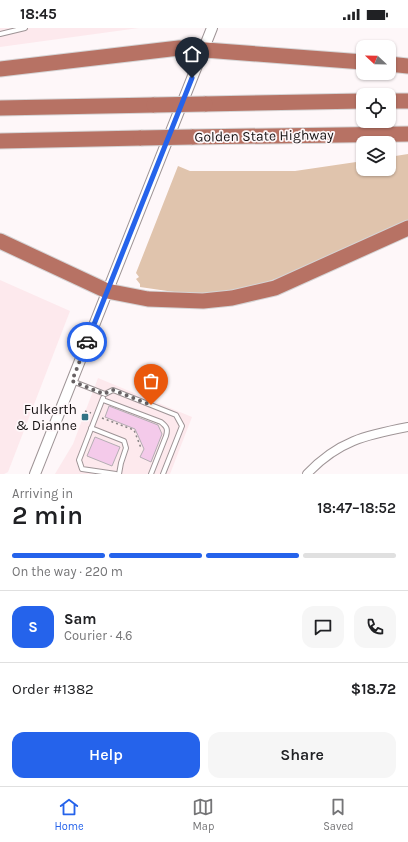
<!DOCTYPE html>
<meta charset="utf-8">
<style>
:root{--surface:#fff;--page:#f6f6f6;--text:#202124;--muted:#757577;--line:#e0e0e0;--accent:#2563eb}
body{margin:0;font-family:Karla,sans-serif;background:var(--page);color:var(--text);height:100vh;display:flex;flex-direction:column;font-size:15px;white-space:nowrap}
*{box-sizing:border-box;margin:0}
p{font-size:13px;color:var(--muted)}
.icon{flex:none;width:22px;height:22px;fill:none;stroke:currentColor;stroke-width:2;stroke-linecap:round;stroke-linejoin:round}
.map{position:relative;height:446px;overflow:hidden}
.sheet{display:flex;flex-direction:column;background:var(--surface);flex:1}
.sheet>*{flex:none}
.needle{width:26px;rotate:292deg}
.controls{position:absolute;left:356px;top:12px;display:grid;gap:8px}
.controls a{display:grid;place-items:center;width:40px;height:40px;border-radius:8px;background:var(--surface);box-shadow:0 1px 3px #0004;font-size:20px}
.pin{position:absolute;display:grid;place-items:center;width:34px;height:34px;color:#fff;margin:-41px -17px;border-radius:50% 50% 50% 0;rotate:-45deg;box-shadow:0 0 4px #0007}
.pin .icon{rotate:45deg}
.courier{position:absolute;display:grid;place-items:center;width:40px;height:40px;margin:-20px;border:3px solid #2563eb;border-radius:50%;background:#fff;color:#222;box-shadow:0 1px 5px #0007}
.summary em{font-style:normal;font-weight:600}
.summary div{display:flex;flex-direction:column-reverse}
.summary{display:flex;align-items:center;justify-content:space-between;height:68px;padding:0 12px}
h1{font-size:26px;font-weight:600;line-height:30px}
.bar{display:grid;grid-template-columns:repeat(4,1fr);gap:6px 4px;align-content:center;height:48px;padding:0 12px}
.bar i{height:5px;border-radius:3px;background:var(--line)}
.bar .current{background:var(--accent)}
.bar p{grid-column:span 4}
.line{display:flex;align-items:center;gap:10px;padding:0 12px;border-top:1px solid var(--line)}
.line div{flex:1}
.round{display:grid;place-items:center;flex:none;width:42px;height:42px;border-radius:12px;background:var(--page)}
.cta{display:flex;gap:8px;margin-top:auto;padding:8px 12px}
.cta a{flex:1;height:46px;border-radius:12px;background:var(--accent);color:#fff;font-size:16px;font-weight:600;line-height:46px;text-align:center}
.cta a+a{background:var(--page);color:var(--text)}
.status{display:flex;justify-content:space-between;align-items:center;height:28px;padding:0 20px;background:var(--surface);direction:ltr}
.status svg{height:11px;fill:currentColor}
.tab-bar{display:flex;justify-content:space-around;align-items:center;height:56px;border-top:1px solid var(--line);background:var(--surface);font-size:11px;color:var(--muted)}
.tab-bar a{display:grid;justify-items:center;gap:2px}
.tab-bar .current{color:var(--accent)}
.map>svg:first-child{display:block}
.built{fill:#fde9ed}
.green{fill:#e0c4ad}
.building{fill:#f4caea;stroke:#b4adb3}
.lines{fill:none;stroke-linecap:round;stroke-linejoin:round}
.service-casing{stroke:#9e9496;stroke-width:6}
.minor-casing{stroke:#9e9496;stroke-width:10}
.tertiary-casing{stroke:#9e9496;stroke-width:12}
.motorway-casing{stroke:#d5d4d5;stroke-width:17}
.path{stroke:#8a8586;stroke-width:1.5;stroke-dasharray:2 3;stroke-linecap:butt}
.service{stroke:#fff;stroke-width:4}
.minor{stroke:#fff;stroke-width:8}
.tertiary{stroke:#fff;stroke-width:10}
.motorway{stroke:#b77264;stroke-width:15}
.motorway-bridge-casing{stroke:#d5d4d5;stroke-width:17;stroke-linecap:butt}
.motorway-bridge{stroke:#b77264;stroke-width:15}
.done{stroke:#676264;stroke-width:4;stroke-dasharray:0 7.2}
.route{stroke:#2563eb;stroke-width:5}
.poi-dot{fill:#317385;stroke:#fef7f9;stroke-width:1.5}
.labels{text-anchor:middle;dominant-baseline:central;stroke-width:3.5;stroke-linejoin:round;paint-order:stroke}
.street-label{font-size:14px;fill:#161213;stroke:#fef7f9}
.poi-label{font-size:14px;fill:#161213;stroke:#fef7f9;text-anchor:end}
</style>
<div class="status"><b>18:45</b><svg viewBox="0 0 49 12"><path d="M0 12V9h3v3zM5 12V6h3v6zM10 12V3h3v9zM15 12V0h3v12zM26 1h20v11H26zM47 4h2v5h-2z"/></svg></div>
<div class="map">
<svg width="408" height="446" viewBox="0 0 408 446">
<rect width="100%" height="100%" fill="#fef7f9"/>
<path class="built" d="M 0,0 L 139,0 L 0,19 Z
M 0,252 L 70,283 L 8,444 L 4,446 L 0,446 Z
M 98,350 L 192,389 L 170,446 L 55,446 L 73,416 Z"/>
<path class="green" d="M 408,126 L 408,192 L 284,248 L 252,259 L 219,265 L 181,265 L 140,259 L 140,256 L 136,251 L 139,249 L 136,245 L 178,138 L 190,143 L 295,143 L 363,133 L 363,141 L 389,141 L 389,129 Z"/>
<path class="building" d="M 109,378 L 158,397 L 162,406 L 151,434 L 140,429 L 144,421 L 135,401 L 105,389 Z
M 95,409 L 120,419 L 112,438 L 87,428 Z"/>
<g class="lines">
<defs>
<path id="service" d="M 0,6 L 25,0
M 72,353 L 105,366 L 113,362 L 176,387 L 182,398 L 163,446
M 103,370 L 79,432 L 82,441 L 116,446
M 103,372 L 161,394 C 167,399 168,401 166,408 L 151,446
M 91,400 L 124,413 L 126,420 L 121,435 L 119,446"/>
<path id="minor" d="M 307,446 C 338,413 366,407 408,399"/>
<path id="tertiary" d="M 35,446 L 212,0"/>
<path id="motorway" d="M 389,36 L 408,38
M 0,41 L 179,20 L 363,34
M 389,73 L 408,73
M 205,76 L 363,73
M 0,80 L 154,77
M 192,109 L 408,106
M 0,113 L 141,110
M 0,213 L 107,263 L 148,271 L 203,273 L 232,270 L 275,260 L 408,200"/>
</defs>
<use href="#service" class="service-casing"/>
<use href="#minor" class="minor-casing"/>
<use href="#tertiary" class="tertiary-casing"/>
<use href="#motorway" class="motorway-casing"/>
<path class="path" d="M 85,383 L 91,385
M 102,390 L 134,402 L 141,420"/>
<use href="#service" class="service"/>
<use href="#minor" class="minor"/>
<use href="#tertiary" class="tertiary"/>
<use href="#motorway" class="motorway"/>
<defs>
<path id="motorway-bridge" d="M 154,77 L 205,76
M 141,110 L 192,109"/>
</defs>
<use href="#motorway-bridge" class="motorway-bridge-casing"/>
<use href="#motorway-bridge" class="motorway-bridge"/>
</g>
<g class="lines">
<path class="done" d="M 87,314 L 72,353 L 104,366 L 113,362 L 151,377"/>
<path class="route" d="M 87,314 L 192,50"/>
</g>
<rect class="poi-dot" x="81" y="385" width="8" height="8" rx="2"/>
<g class="labels">
<g class="street-label">
<text transform="translate(264 108) rotate(-1)">Golden State Highway</text>
</g>
<g class="poi-label">
<text x="77" y="381">Fulkerth<tspan x="77" dy="16">&amp; Dianne</tspan></text>
</g>
</g>
</svg>
<div class="controls">
<a><svg class="needle" viewBox="-14 -14 28 28"><path d="M0-13l5 13h-10z" fill="#e53935"/><path d="M0 13l5-13h-10z" fill="#757577"/></svg></a>
<a><svg class="icon" aria-label="locate" viewBox="0 0 24 24"><circle cx="12" cy="12" r="6"/><path d="M12 2v4M12 18v4M2 12h4M18 12h4"/></svg></a>
<a><svg class="icon" aria-label="layers" viewBox="0 0 24 24"><path d="M12 4l9 5-9 5-9-5zM3 14l9 5 9-5"/></svg></a>
</div>
<div class="pin" style="left:151px;top:377px;background:#ea580c"><svg class="icon" aria-label="bag" viewBox="0 0 24 24"><path d="M5 8h14l-1 12H6zM9 8a3 3 0 0 1 6 0"/></svg></div>
<div class="pin" style="left:192px;top:50px;background:#1f2937"><svg class="icon" aria-label="home" viewBox="0 0 24 24"><path d="M3 11l9-7 9 7M6 9v11h12V9"/></svg></div>
<div class="courier" style="left:87px;top:314px"><svg class="icon" aria-label="car" viewBox="0 0 24 24"><path d="M5 17H2v-5l4-1 3-4h7l3 4 3 1v5h-3M9 17h6M6 11h13"/><circle cx="7" cy="17" r="2"/><circle cx="17" cy="17" r="2"/></svg></div>
</div>
<section class="sheet">
<div class="summary"><div><h1>2 min</h1><p>Arriving in</p></div><em>18:47–18:52</em></div>
<div class="bar"><i class="current"></i><i class="current"></i><i class="current"></i><i></i><p>On the way · 220 m</p></div>
<div class="line" style="height:72px"><b class="round" style="background:var(--accent);color:#fff">S</b><div><b>Sam</b><p>Courier · 4.6</p></div><a class="round"><svg class="icon" aria-label="chat" viewBox="0 0 24 24"><path d="M4 5h16v11H9l-5 4z"/></svg></a><a class="round"><svg class="icon" aria-label="phone" viewBox="0 0 24 24"><path d="M5 4h4l2 5-3 2q2 4 5 5l2-3 5 2v4C11 20 4 13 5 4z"/></svg></a></div>
<div class="line" style="height:52px"><div>Order #1382</div><b>$18.72</b></div>
<div class="cta"><a>Help</a><a>Share</a></div>
</section>
<nav class="tab-bar">
<a class="current"><svg class="icon" aria-label="home" viewBox="0 0 24 24"><path d="M3 11l9-7 9 7M6 9v11h12V9"/></svg>Home</a>
<a><svg class="icon" aria-label="map" viewBox="0 0 24 24"><path d="M3 6l6-2 6 2 6-2v14l-6 2-6-2-6 2zM9 4v14M15 6v14"/></svg>Map</a>
<a><svg class="icon" aria-label="saved" viewBox="0 0 24 24"><path d="M7 4h10v16l-5-4-5 4z"/></svg>Saved</a>
</nav>
